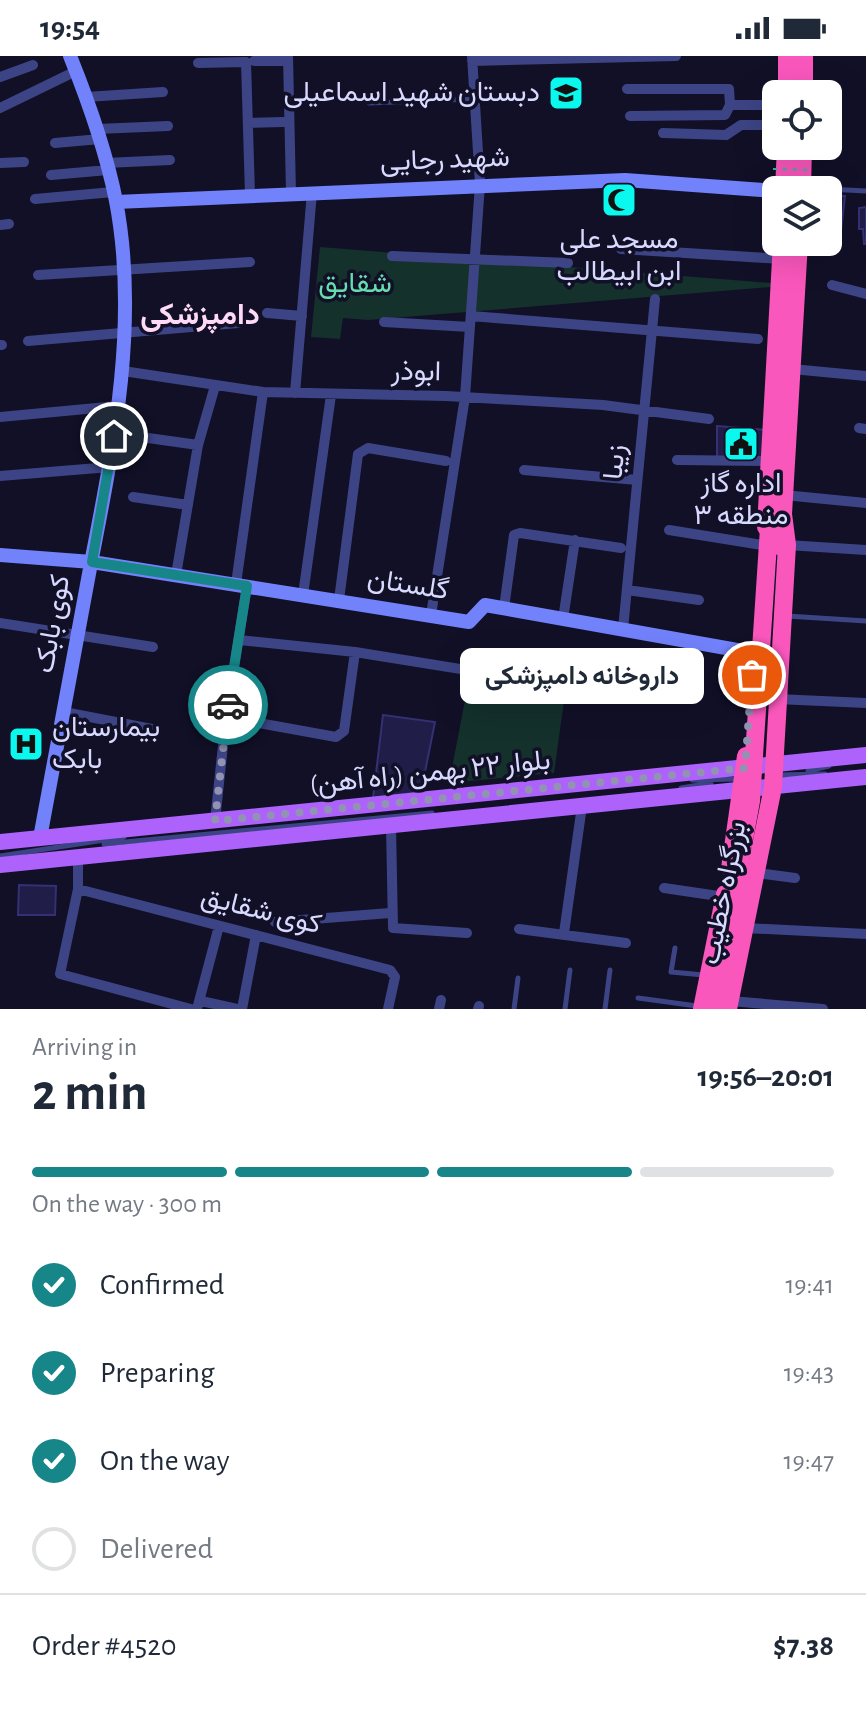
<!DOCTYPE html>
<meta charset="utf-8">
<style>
:root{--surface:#fff;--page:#f2f2f3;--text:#1f2937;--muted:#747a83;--line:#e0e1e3;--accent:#168689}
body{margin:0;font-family:"Alegreya Sans",Vazirmatn,sans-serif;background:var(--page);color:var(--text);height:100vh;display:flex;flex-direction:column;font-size:30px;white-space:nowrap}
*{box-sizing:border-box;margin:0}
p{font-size:26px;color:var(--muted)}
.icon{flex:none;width:44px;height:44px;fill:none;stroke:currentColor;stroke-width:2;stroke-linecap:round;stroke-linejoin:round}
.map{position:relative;height:953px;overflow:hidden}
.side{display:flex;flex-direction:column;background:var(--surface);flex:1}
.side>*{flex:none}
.controls{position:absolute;left:762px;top:24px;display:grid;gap:16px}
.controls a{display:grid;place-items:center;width:80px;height:80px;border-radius:12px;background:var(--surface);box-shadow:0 8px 32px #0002;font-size:40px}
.pin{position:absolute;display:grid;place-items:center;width:68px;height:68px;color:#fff;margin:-34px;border:4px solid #fff;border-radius:50%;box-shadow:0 2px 8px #0007}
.courier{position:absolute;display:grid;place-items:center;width:80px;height:80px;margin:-40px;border:6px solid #168689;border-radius:50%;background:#fff;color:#222;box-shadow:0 2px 10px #0007}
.bubble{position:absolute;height:56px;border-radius:12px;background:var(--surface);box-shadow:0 8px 32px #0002;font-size:26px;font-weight:700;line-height:56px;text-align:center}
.overview em{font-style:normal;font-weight:700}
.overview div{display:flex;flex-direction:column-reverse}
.overview{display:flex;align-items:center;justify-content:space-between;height:136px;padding:0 32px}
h1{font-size:52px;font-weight:700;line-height:60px}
.bar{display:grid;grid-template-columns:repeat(4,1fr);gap:12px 8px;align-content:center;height:96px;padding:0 32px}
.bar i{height:10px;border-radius:6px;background:var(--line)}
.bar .active{background:var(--accent)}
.bar p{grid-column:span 4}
.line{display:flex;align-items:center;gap:20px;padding:0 32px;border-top:2px solid var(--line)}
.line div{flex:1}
ol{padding:0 32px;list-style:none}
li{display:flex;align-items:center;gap:24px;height:88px}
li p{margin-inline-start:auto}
li .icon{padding:8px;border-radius:50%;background:var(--accent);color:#fff;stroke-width:4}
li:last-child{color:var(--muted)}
li i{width:44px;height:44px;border:4px solid var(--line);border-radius:50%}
.status{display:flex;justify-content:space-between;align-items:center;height:56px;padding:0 40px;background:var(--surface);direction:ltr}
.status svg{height:22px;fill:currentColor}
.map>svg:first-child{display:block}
.green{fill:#14312c}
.building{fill:#201d48;stroke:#343073;stroke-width:2}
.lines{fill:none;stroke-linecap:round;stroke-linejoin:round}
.lane{stroke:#3d4485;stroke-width:5}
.street{stroke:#3d4485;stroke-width:10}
.secondary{stroke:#7282fb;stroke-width:14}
.primary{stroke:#ac62fb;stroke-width:16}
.highway{stroke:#fa57bc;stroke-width:18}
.path-bridge{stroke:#33b79c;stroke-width:2;stroke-dasharray:4 6;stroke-linecap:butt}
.highway-bridge{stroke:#fa57bc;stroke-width:18}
.done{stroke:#9293b3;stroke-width:8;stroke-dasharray:0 14.4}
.route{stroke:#168689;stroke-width:10}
.labels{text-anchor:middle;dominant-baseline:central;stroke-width:7;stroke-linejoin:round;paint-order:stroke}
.poi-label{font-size:28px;fill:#d8d9fe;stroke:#111027}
.street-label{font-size:28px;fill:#d8d9fe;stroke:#111027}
.park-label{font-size:28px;fill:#65ddae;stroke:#111027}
.neighbourhood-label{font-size:30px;font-weight:bold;fill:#fedaf6;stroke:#111027}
</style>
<div class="status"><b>19:54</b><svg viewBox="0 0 49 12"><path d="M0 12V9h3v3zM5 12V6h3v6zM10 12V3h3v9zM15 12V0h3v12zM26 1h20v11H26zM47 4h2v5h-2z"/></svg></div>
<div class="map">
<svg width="866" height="953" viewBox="0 0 866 953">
<rect width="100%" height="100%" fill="#111027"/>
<path class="green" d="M 320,191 L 796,229 L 368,264 L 343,262 L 340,283 L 311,281 Z
M 468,629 L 564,645 L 554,717 L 449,727 Z"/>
<path class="building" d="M 828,140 L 845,140 L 841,175 L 828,176 Z
M 866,151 L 866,188 L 864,188 L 863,173 L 859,173 L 859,152 Z
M 717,370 L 766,374 L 764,403 L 717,402 Z
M 383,659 L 435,666 L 421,736 L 373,742 Z
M 19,829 L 56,830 L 55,859 L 18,859 Z"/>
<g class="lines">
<path class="lane" d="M 369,47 L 473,43
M 807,132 L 866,135
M 787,560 L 866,565
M 808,715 L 829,710
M 779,719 L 825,718
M 692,724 L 737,723
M 681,732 L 711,727
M 104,788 L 432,757
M 0,800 L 124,781
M 675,892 L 671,916 L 704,919
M 638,942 L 697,950
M 514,953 L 518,922
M 565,953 L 570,914
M 605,953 L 610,914"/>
<path class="street" d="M 288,0 L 291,137
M 254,5 L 288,5
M 472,5 L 676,0
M 198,7 L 246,6 L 250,139
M 0,21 L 33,9
M 627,33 L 729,33 L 730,49
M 86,41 L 163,36
M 0,52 L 76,15
M 630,60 L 725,59 L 730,49 L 776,49
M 248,67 L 283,66
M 97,73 L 168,70
M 663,77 L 726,79 L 741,69 L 776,69
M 55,87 L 100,83
M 0,107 L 24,106
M 106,107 L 170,104
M 51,119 L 108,114
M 35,143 L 113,136
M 0,169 L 9,168
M 621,193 L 782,203
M 392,200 L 568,207
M 38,219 L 250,206
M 832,229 L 866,238
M 267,257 L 302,260
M 471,260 L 758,283
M 384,266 L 470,271
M 28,285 L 238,267
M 0,289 L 2,289
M 792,313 L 866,320
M 123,315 L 263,336 L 446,340 L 603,349 L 709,363
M 295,337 L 312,136
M 0,361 L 118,350
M 859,372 L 866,373
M 141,381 L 198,389
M 677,404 L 772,405
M 524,414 L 637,424
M 0,420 L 110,411
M 784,439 L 866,447
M 133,441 L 188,449
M 669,474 L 762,489
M 787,489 L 866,494
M 176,519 L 198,389 L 215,330
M 236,528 L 263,336
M 627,534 L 699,544
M 303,539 L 331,339
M 339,544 L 358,398 L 368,392 L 446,405
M 504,552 L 514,479 L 520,477 L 621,492
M 431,559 L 465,341 L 480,128 L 472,0
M 563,563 L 575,484
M 0,567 L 153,591
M 623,573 L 655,243
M 239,584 L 355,596 L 553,628
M 777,643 L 866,647
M 64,656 L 157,674
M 226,661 L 336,681 L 344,675 L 355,596
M 215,765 L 226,661 L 247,530
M 391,770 L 393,872 L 467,877
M 78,802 L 78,833 L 60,918 L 191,953
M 757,817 L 795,822
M 664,832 L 725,841
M 78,833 L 390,914 L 395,921 L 388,953
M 275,866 L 390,857
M 745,872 L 866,878
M 519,873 L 626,887
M 564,877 L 582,750
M 201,945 L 237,953
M 731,945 L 823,953
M 197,953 L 219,870
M 242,953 L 256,879
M 439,953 L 441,944
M 478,953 L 479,950"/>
<path class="secondary" d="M 116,146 L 625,124 L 776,135
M 0,499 L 92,506 L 469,566 L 485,549 L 754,597
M 40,782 C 57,690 74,599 91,507 C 114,389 139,265 116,145 C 106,95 89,47 70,0"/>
<path class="primary" d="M 0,786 L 866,699
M 0,809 L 866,721"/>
<path class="highway" d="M 787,38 L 787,0
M 804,38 L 804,0
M 784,134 L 786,90
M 802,134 L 803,90
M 766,471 L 782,186
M 730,813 L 746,700
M 702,953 L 725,838
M 728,953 L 773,731 L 787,489 L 783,458 L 799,186"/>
<path class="path-bridge" d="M 773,113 L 810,114"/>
<path class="highway-bridge" d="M 779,490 L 783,458
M 710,953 L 718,927 L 751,745 L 770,457"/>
</g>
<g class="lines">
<path class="done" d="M 228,649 L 215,765 L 745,712 L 752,619"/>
<path class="route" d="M 114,380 L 92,506 L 247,530 L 228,649"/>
</g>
<defs>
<symbol id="school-square" viewBox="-11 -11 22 22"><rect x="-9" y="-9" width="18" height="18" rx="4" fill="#0af8ee" stroke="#111027"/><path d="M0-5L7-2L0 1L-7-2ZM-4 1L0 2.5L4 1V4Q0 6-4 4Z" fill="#111"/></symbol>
<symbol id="mosque-square" viewBox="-11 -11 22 22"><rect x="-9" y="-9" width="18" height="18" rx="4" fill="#0af8ee" stroke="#111027"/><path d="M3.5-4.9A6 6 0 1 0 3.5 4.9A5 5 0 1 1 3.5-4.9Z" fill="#111"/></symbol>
<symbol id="civic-square" viewBox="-11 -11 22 22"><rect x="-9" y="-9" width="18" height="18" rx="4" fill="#0af8ee" stroke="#111027"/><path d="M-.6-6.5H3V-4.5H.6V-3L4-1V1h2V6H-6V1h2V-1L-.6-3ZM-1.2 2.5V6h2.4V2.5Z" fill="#111"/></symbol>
<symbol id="hospital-square" viewBox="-11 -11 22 22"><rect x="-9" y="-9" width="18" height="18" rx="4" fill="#0af8ee" stroke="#111027"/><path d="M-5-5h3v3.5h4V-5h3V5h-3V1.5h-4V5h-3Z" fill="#111"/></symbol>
</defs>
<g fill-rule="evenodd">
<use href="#school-square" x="546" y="17" width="40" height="40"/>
<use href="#mosque-square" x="599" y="124" width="40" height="40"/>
<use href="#civic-square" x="721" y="368" width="40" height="40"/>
<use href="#hospital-square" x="6" y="668" width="40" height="40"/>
</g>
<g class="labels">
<g class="poi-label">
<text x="540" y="37" text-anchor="end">دبستان شهید اسماعیلی</text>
<text x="619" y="184">مسجد علی<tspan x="619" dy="32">ابن ابیطالب</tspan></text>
<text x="741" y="428">اداره گاز<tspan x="741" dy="32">منطقه ۳</tspan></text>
<text x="52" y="672" text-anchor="start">بیمارستان<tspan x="52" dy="32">بابک</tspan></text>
</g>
<g class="street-label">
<text transform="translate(445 104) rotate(-2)">شهید رجایی</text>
<text transform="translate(416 316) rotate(1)">ابوذر</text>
<text transform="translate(615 406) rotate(-85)">زیبا</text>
<text transform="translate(408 529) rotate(9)">گلستان</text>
<text transform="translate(53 568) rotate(-80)">کوی بابک</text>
<text transform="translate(430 717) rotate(-6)">بلوار ۲۲ بهمن (راه آهن)</text>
<text transform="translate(724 837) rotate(-79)">بزرگراه خطیب</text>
<text transform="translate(261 855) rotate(14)">کوی شقایق</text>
</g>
<g class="park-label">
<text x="355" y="228">شقایق</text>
</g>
<g class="neighbourhood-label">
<text x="200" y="259">دامپزشکی</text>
</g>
</g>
</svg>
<div class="controls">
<a><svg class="icon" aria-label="locate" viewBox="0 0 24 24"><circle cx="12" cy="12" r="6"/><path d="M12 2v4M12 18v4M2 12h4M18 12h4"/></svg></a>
<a><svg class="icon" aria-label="layers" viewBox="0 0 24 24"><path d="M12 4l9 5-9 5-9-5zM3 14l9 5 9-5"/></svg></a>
</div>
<div class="pin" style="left:752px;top:619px;background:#ea580c"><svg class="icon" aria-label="bag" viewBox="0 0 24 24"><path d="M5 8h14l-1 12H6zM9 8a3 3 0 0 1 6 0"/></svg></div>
<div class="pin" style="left:114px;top:380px;background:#1f2937"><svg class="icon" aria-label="home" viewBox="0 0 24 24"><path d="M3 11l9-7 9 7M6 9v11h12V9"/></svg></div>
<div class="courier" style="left:228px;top:649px"><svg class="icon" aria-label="car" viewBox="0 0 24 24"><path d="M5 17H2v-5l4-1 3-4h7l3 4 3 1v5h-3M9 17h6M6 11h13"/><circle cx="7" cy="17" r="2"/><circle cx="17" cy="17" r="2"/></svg></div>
<div class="bubble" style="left:460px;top:592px;width:244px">داروخانه دامپزشکی</div>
</div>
<section class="side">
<div class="overview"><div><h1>2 min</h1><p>Arriving in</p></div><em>19:56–20:01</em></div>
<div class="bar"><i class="active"></i><i class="active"></i><i class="active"></i><i></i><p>On the way · 300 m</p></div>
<ol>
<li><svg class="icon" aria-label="check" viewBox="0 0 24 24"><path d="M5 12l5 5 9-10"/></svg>Confirmed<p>19:41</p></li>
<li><svg class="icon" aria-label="check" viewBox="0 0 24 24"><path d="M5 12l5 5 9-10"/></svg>Preparing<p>19:43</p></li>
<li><svg class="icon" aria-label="check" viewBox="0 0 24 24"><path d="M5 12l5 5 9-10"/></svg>On the way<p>19:47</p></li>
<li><i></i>Delivered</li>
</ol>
<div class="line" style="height:104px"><div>Order #4520</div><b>$7.38</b></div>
</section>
